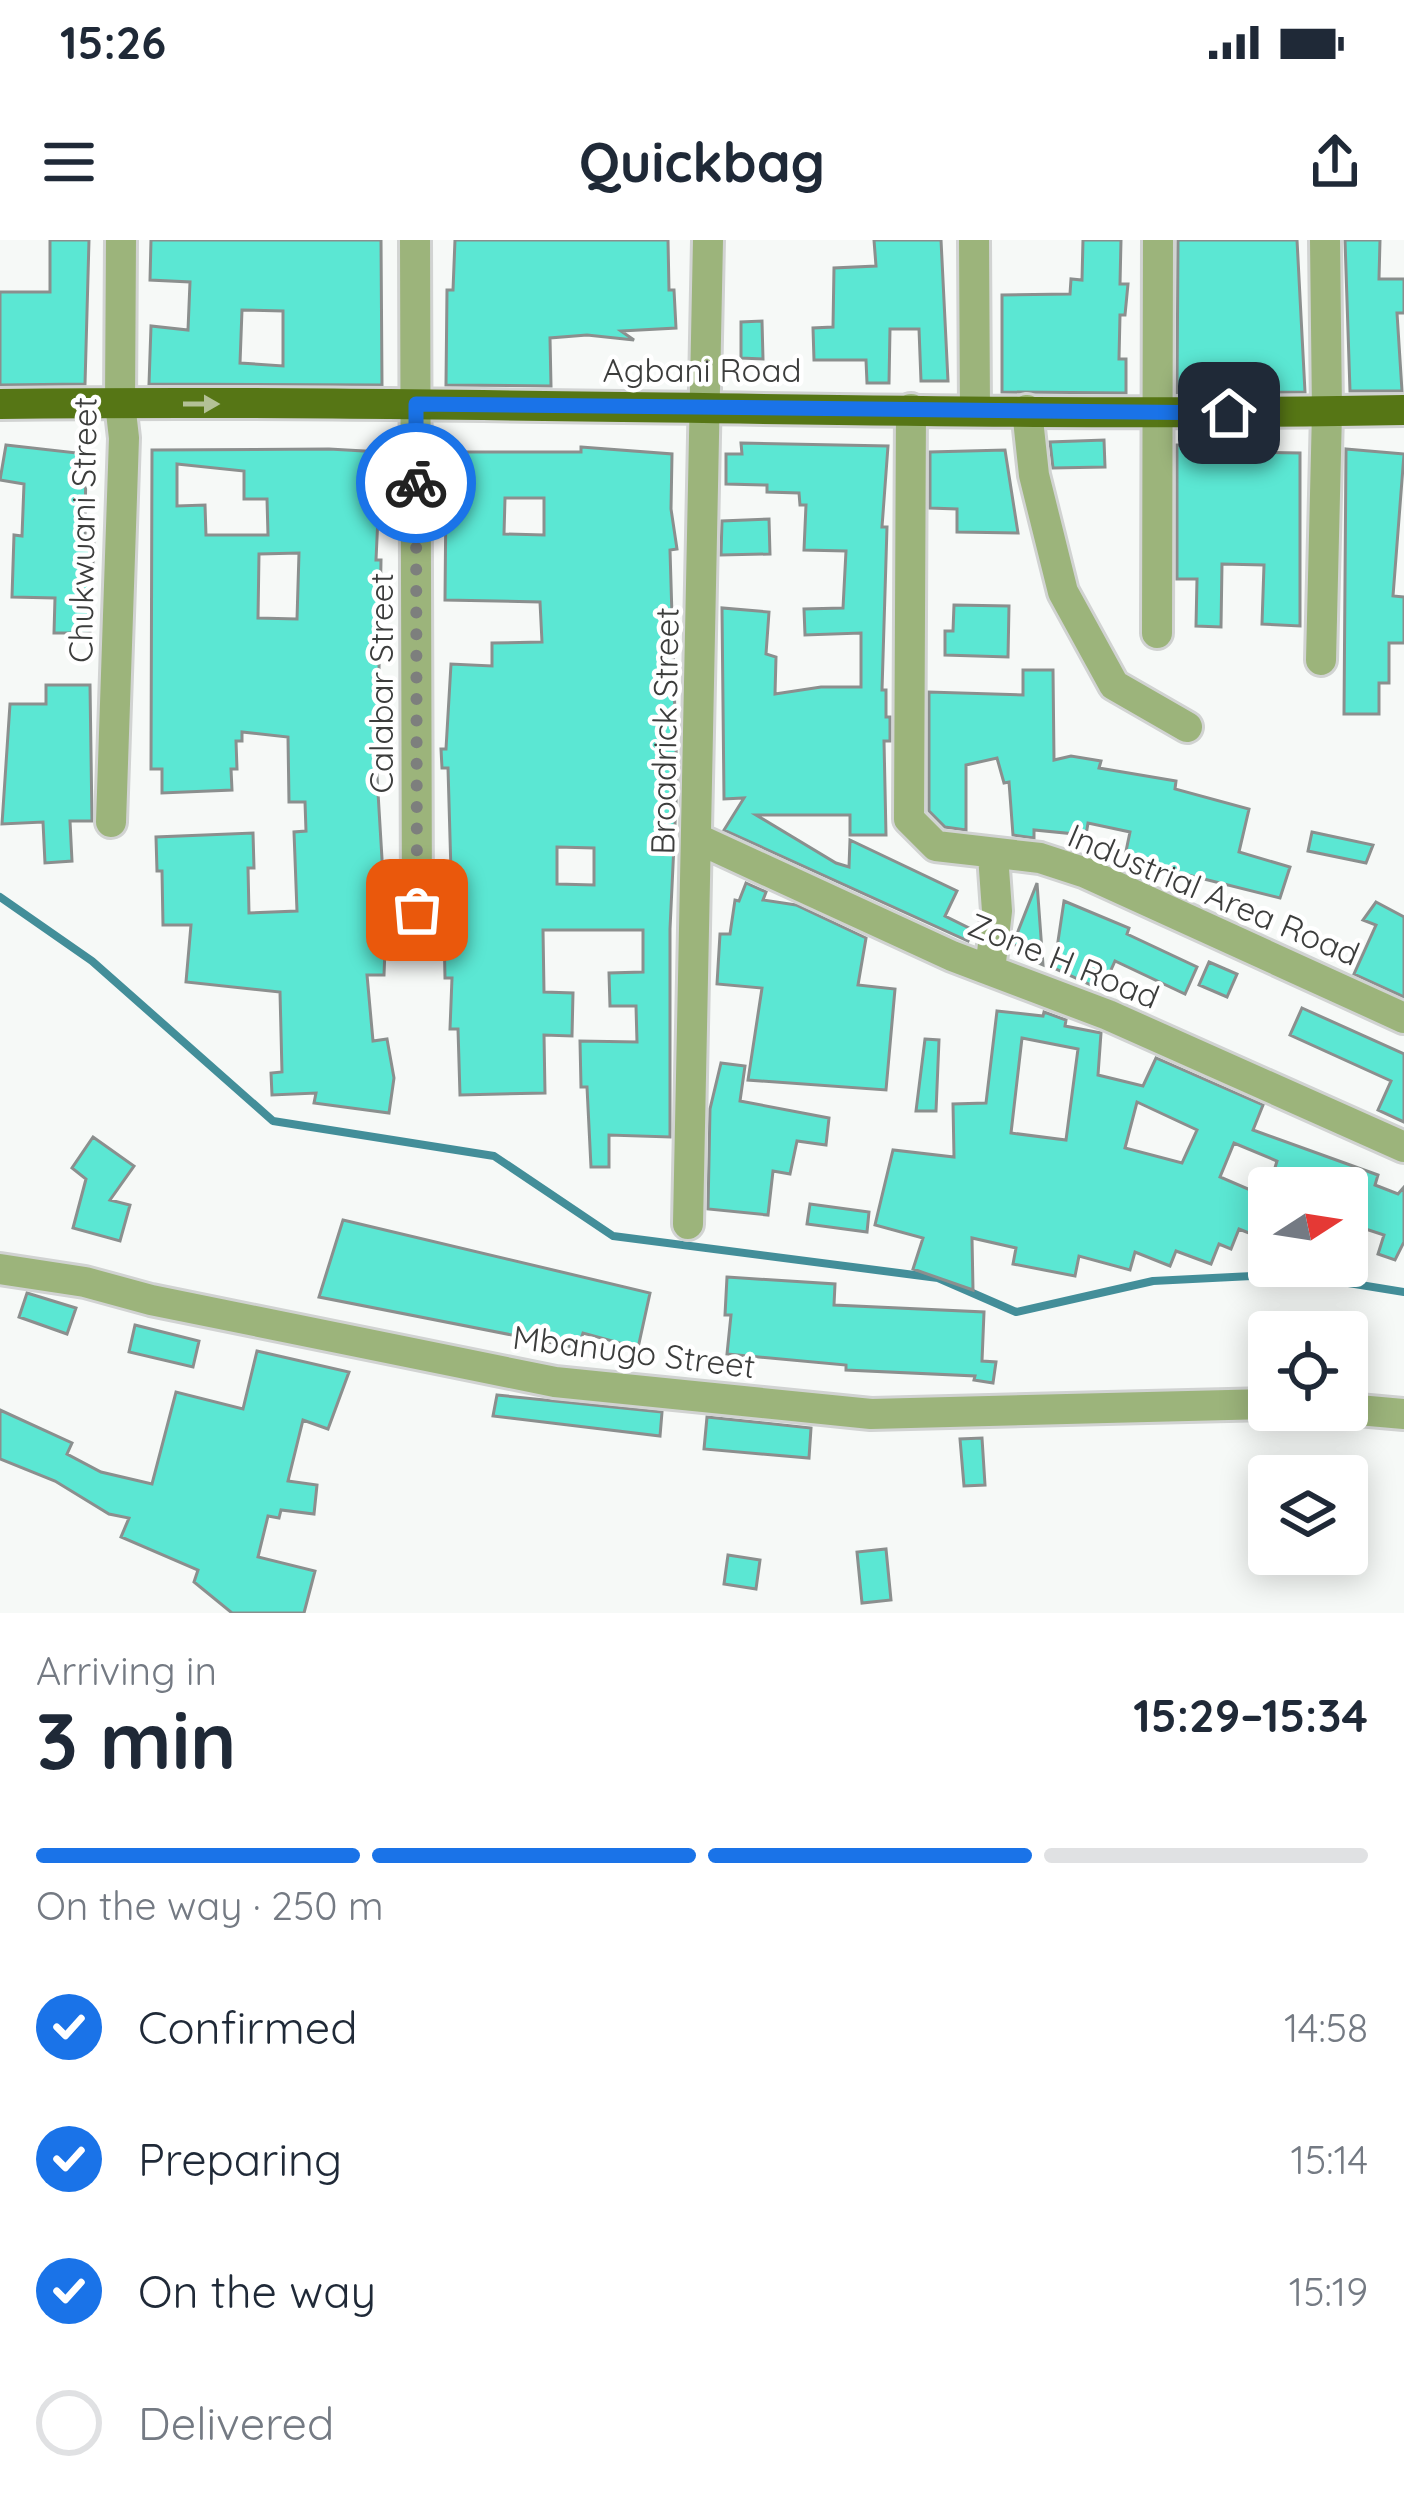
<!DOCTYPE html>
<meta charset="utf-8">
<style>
:root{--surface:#fff;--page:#f2f2f3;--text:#1f2937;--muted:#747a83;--line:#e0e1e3;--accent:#1a73e8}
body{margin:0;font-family:Quicksand,sans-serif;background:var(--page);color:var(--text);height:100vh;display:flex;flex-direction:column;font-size:45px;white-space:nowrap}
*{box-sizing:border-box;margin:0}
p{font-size:39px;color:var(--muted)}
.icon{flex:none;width:66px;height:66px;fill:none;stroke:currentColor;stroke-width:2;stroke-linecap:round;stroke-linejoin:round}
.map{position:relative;height:1373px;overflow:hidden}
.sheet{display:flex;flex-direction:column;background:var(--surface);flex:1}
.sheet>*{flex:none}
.needle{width:78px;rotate:78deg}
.controls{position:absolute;left:1248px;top:927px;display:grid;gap:24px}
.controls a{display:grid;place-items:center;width:120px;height:120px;border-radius:12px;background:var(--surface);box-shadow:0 6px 30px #0003;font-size:60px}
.pin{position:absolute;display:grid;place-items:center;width:102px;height:102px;color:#fff;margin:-51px;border-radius:24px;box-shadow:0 6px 18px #0006}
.courier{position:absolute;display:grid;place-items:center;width:120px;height:120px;margin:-60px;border:9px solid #1a73e8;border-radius:50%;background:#fff;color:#222;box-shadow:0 3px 15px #0007}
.summary em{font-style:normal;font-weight:700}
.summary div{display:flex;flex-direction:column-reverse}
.summary{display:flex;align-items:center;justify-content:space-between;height:204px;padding:0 36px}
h1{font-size:78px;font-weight:700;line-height:90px}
.bar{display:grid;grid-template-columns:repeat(4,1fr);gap:18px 12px;align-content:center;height:144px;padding:0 36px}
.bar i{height:15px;border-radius:9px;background:var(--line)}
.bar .current{background:var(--accent)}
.bar p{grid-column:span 4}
ol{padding:0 36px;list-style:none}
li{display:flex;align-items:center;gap:36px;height:132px}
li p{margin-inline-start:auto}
li .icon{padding:12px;border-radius:50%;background:var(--accent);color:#fff;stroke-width:4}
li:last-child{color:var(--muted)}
li i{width:66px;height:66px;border:6px solid var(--line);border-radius:50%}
.status{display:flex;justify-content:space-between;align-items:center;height:84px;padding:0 60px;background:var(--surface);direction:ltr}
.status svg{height:33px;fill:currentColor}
header{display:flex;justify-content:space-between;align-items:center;height:156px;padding:0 36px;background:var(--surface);font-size:54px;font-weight:700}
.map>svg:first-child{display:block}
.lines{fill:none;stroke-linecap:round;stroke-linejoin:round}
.stream{stroke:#438e99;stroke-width:8}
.building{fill:#5be7d3;stroke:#8b8f8e;stroke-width:3;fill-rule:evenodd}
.minor-casing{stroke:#d1d3d2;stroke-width:36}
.major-casing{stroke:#d1d3d2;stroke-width:36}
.minor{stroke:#9cb47b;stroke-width:30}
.major{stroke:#567615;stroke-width:30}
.oneway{fill:#b3c196}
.done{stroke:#7d7f7d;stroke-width:12;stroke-dasharray:0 21.6}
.route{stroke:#1a73e8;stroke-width:15}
.labels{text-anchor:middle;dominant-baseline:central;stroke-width:9;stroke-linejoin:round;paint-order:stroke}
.street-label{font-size:33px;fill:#3c3d3c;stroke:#fff}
</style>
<div class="status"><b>15:26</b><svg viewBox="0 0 49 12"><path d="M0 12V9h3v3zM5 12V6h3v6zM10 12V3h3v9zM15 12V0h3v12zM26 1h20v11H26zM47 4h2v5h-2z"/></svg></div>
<header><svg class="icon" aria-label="menu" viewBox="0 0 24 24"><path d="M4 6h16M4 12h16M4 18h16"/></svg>Quickbag<svg class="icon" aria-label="share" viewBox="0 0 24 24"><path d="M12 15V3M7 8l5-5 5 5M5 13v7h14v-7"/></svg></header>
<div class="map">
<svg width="1404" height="1373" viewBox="0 0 1404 1373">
<rect width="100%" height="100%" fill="#f6f9f7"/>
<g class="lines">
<path class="stream" d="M 0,657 L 92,721 L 273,881 L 494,916 L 613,996 L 938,1038 L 1016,1072 L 1153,1041 L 1293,1034 L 1404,1052"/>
</g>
<path class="building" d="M 50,0 L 89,0 L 85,144 L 0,145 L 0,52 L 50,52 Z
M 151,0 L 381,0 L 382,145 L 149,144 L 151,86 L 188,90 L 190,42 L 150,40 ZM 242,70 L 283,71 L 283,126 L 240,123 Z
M 455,0 L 668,0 L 669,50 L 674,50 L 676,88 L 621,91 L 634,100 L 587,95 L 550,98 L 551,146 L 446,145 L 447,50 L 453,50 Z
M 874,0 L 941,0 L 948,141 L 921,141 L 919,89 L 890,89 L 889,143 L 867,143 L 866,120 L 814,120 L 813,88 L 833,87 L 834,28 L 876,26 Z
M 1083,0 L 1121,0 L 1120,44 L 1128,44 L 1125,75 L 1120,75 L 1119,119 L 1126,119 L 1126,153 L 1002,152 L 1002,55 L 1070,54 L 1071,39 L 1082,40 Z
M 1178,0 L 1297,0 L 1305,152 L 1177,153 Z
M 1345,0 L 1380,0 L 1379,39 L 1404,39 L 1404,73 L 1397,73 L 1402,151 L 1350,151 Z
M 762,81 L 763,119 L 741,118 L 741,82 Z
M 1104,200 L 1105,227 L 1053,228 L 1050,202 Z
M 741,203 L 888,206 L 882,287 L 887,287 L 882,450 L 886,450 L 886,477 L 890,477 L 890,501 L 884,501 L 886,595 L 850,595 L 850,575 L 756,575 L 836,623 L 849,627 L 850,600 L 957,651 L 945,676 L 973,690 L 968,701 L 724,590 L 744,558 L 724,559 L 722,368 L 769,372 L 766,414 L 776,417 L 775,454 L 821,447 L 861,447 L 861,393 L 805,395 L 804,369 L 843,368 L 846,311 L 804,310 L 806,265 L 800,265 L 799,253 L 767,252 L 767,245 L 726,244 L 726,214 L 742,214 Z
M 6,205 L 86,214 L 85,298 L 94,298 L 90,393 L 54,393 L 55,358 L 12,357 L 14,295 L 22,296 L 24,244 L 0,240 Z
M 1177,205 L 1236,208 L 1236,212 L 1300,213 L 1300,386 L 1262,384 L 1264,325 L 1222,324 L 1221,387 L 1196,386 L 1197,339 L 1177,339 Z
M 581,207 L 672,214 L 671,269 L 677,309 L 670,310 L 677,541 L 670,689 L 670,897 L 609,895 L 609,927 L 591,927 L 587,847 L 581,847 L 580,801 L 637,802 L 636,766 L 610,766 L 609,733 L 643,732 L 643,690 L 543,690 L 544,752 L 573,753 L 572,796 L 544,795 L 545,853 L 460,855 L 458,789 L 450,789 L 452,738 L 445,738 L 444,690 L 451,632 L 448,528 L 442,528 L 441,509 L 446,509 L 451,424 L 492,426 L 492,403 L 542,402 L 540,362 L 445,360 L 446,254 L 438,254 L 440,212 L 581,212 ZM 505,258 L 544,258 L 544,295 L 504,294 ZM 557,607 L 594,608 L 594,645 L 557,644 Z
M 329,209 L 381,212 L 376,320 L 381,320 L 377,536 L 386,685 L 384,735 L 367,735 L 373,801 L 387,799 L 394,838 L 389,873 L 314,863 L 316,853 L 272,855 L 271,833 L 282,832 L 280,752 L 186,742 L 191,685 L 163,685 L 162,631 L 157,631 L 156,597 L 253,593 L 254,628 L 248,628 L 249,673 L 297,671 L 294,592 L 306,591 L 305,562 L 289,562 L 288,497 L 242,492 L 242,501 L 236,501 L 237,529 L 231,529 L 232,550 L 162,553 L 162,529 L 151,529 L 152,210 ZM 177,224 L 244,231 L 244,259 L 267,259 L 268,295 L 206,295 L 205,265 L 177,266 ZM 299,313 L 297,379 L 258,378 L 259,314 Z
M 1346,209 L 1404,214 L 1393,356 L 1404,357 L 1404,403 L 1389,403 L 1389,443 L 1379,443 L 1379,474 L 1344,474 Z
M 1005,210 L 1018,293 L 957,292 L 957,269 L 930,268 L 930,212 Z
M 769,279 L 770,314 L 721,315 L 722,281 Z
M 954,365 L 1009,366 L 1008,417 L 945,415 L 945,391 L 953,391 Z
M 1023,430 L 1053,430 L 1054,520 L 1071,516 L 1101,521 L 1099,528 L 1176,541 L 1175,549 L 1249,569 L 1239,612 L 1290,627 L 1280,658 L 1136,622 L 1125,616 L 1130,592 L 1088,583 L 1086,595 L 1034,590 L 1034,598 L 1013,595 L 1009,542 L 1004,543 L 997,518 L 966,525 L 966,590 L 945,587 L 929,571 L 929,452 L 1023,455 Z
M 46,445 L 90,445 L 92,581 L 70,581 L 72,621 L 45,623 L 43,582 L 2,584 L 10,464 L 46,464 Z
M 1312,592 L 1373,605 L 1366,623 L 1308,611 Z
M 746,643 L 766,652 L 763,660 L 796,665 L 866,698 L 858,745 L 895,749 L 886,850 L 748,840 L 762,748 L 717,744 L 720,694 L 730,694 L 735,660 L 739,661 Z
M 1037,643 L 1043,725 L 1017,714 L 1020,707 L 1013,704 Z
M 1064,661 L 1129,688 L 1127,694 L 1197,727 L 1185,754 L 1115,721 L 1102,750 L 1054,728 Z
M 1376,662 L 1404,677 L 1404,757 L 1354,734 L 1376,685 L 1363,680 Z
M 1209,722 L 1237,734 L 1227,757 L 1199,745 Z
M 1302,768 L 1404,814 L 1404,882 L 1378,870 L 1391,841 L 1290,795 Z
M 997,771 L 1043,776 L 1044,772 L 1066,780 L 1065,786 L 1101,793 L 1098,835 L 1143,846 L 1156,818 L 1263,865 L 1253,890 L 1378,935 L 1375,945 L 1398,954 L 1404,947 L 1404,1002 L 1395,1020 L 1378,1014 L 1384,995 L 1347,983 L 1347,948 L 1324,948 L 1274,931 L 1277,921 L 1234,903 L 1220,937 L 1269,958 L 1269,1001 L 1239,989 L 1231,1009 L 1219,1004 L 1211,1024 L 1176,1011 L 1170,1026 L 1135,1012 L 1130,1030 L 1079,1016 L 1075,1036 L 1013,1024 L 1016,1008 L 972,998 L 973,1050 L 913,1029 L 923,998 L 875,985 L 893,910 L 954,917 L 953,864 L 986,863 ZM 1022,798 L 1078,809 L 1066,900 L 1011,893 ZM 1137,862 L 1197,890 L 1182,923 L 1125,908 Z
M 925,799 L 939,800 L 936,871 L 916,871 Z
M 721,823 L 745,826 L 740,861 L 829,878 L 826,905 L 797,901 L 790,934 L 773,931 L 768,975 L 708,969 L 710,869 Z
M 93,897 L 134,926 L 110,960 L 130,965 L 120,1001 L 73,988 L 86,939 L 72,928 Z
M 810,964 L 869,972 L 867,992 L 807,984 Z
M 343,980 L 650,1053 L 638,1108 L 583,1093 L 578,1108 L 319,1057 Z
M 727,1037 L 835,1044 L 834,1065 L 984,1072 L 982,1121 L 996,1122 L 993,1143 L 974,1140 L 975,1136 L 846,1130 L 846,1125 L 727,1114 L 731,1075 L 725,1075 Z
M 27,1053 L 76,1068 L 67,1094 L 19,1077 Z
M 135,1085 L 199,1101 L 193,1127 L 129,1112 Z
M 257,1111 L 349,1132 L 328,1189 L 303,1180 L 288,1241 L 317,1245 L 314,1274 L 281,1270 L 279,1278 L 268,1276 L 258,1317 L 315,1331 L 304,1373 L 232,1373 L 194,1342 L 198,1330 L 121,1297 L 129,1278 L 109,1274 L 55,1241 L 0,1219 L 0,1170 L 72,1203 L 67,1214 L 101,1232 L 152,1244 L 176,1152 L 243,1169 Z
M 497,1155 L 662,1172 L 660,1196 L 493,1176 Z
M 707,1177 L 811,1188 L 809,1218 L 704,1209 Z
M 982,1198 L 985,1245 L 964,1246 L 960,1199 Z
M 886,1309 L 891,1360 L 862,1363 L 857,1312 Z
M 728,1315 L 760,1320 L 756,1349 L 724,1344 Z"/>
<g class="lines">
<defs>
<path id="minor" d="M 415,0 L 417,670
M 974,0 L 975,170
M 911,169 L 909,579 L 936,606 L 1040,618 L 1086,633 L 1404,778
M 1027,170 L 1034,235 L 1063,352 L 1114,445 L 1187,487
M 1157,393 L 1158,0
M 1321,420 L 1327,172 L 1325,0
M 111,582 L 124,198 L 120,163 L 121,0
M 698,599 L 952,716 L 1108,775 L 1404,907
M 990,730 L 997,671 L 993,615
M 688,984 L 708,0
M 0,1029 L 85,1042 L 151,1060 L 555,1142 L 871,1174 L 1269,1164
M 1347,1169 L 1404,1174"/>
<path id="major" d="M 0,164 C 468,158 936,179 1404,170"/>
</defs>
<use href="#minor" class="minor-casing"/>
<use href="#major" class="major-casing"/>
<use href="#minor" class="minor"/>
<use href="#major" class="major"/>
</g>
<defs><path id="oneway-solid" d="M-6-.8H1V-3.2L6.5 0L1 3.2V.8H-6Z" transform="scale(3)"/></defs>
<use class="oneway" href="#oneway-solid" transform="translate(201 164)"/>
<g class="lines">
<path class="done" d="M 416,243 L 417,670"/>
<path class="route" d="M 416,243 L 416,164 L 1229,173"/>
</g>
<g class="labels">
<g class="street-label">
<text x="702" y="129">Agbani Road</text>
<text transform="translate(82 290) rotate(-89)">Chukwuani Street</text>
<text transform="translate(380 443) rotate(-90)">Calabar Street</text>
<text transform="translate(664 491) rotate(-89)">Broadrick Street</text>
<text transform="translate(1214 654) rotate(23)">Industrial Area Road</text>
<text transform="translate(1064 720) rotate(22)">Zone H Road</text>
<text transform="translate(634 1111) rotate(7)">Mbanugo Street</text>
</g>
</g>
</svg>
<div class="controls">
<a><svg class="needle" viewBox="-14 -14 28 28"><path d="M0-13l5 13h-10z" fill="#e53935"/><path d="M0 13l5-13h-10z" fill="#747a83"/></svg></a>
<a><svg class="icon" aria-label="locate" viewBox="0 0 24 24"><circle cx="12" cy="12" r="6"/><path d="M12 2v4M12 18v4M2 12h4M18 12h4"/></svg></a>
<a><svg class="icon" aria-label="layers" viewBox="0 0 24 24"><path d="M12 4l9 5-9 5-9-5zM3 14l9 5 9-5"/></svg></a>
</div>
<div class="pin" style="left:417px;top:670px;background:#ea580c"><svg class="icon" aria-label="bag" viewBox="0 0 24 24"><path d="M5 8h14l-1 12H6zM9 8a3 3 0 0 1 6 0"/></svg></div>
<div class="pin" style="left:1229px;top:173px;background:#1f2937"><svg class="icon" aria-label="home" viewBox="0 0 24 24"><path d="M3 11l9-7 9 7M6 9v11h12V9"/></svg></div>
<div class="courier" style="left:416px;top:243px"><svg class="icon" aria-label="bike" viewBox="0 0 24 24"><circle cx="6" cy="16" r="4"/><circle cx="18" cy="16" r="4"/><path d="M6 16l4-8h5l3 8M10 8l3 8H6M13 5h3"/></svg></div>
</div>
<section class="sheet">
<div class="summary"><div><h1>3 min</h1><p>Arriving in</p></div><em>15:29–15:34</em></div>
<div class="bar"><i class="current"></i><i class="current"></i><i class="current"></i><i></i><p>On the way · 250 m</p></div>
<ol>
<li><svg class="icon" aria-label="check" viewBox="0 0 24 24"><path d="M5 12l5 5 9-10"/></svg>Confirmed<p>14:58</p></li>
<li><svg class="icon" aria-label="check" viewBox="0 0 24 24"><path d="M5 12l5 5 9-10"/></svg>Preparing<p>15:14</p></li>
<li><svg class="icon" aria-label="check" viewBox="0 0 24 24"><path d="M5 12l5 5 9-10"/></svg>On the way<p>15:19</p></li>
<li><i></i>Delivered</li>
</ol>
</section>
